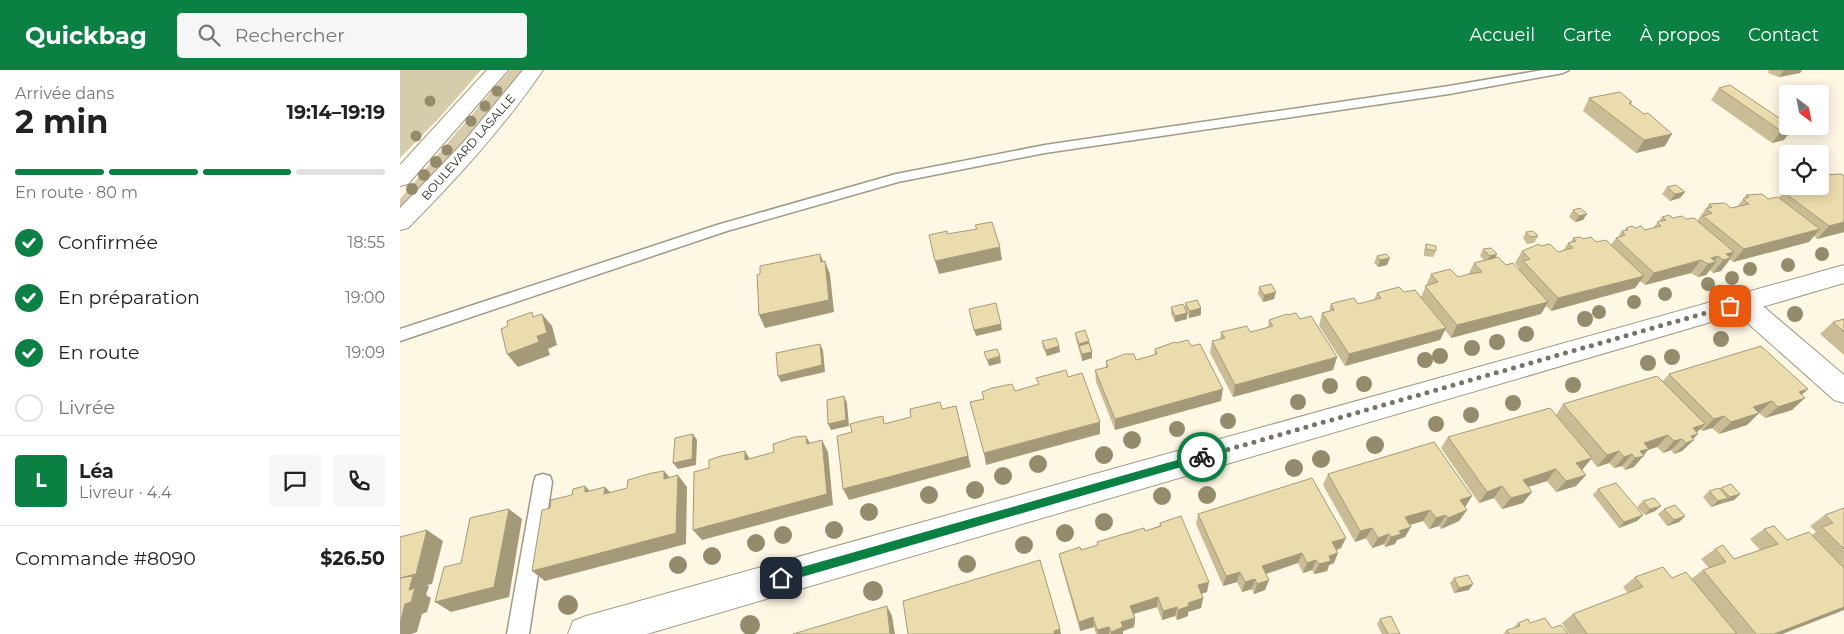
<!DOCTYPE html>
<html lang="fr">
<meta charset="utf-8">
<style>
:root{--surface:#fff;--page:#f6f6f6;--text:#222;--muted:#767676;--line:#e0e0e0;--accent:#0b8043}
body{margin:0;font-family:Montserrat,sans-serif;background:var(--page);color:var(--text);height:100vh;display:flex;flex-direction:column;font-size:19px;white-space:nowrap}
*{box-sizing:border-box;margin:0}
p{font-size:16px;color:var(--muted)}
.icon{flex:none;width:28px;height:28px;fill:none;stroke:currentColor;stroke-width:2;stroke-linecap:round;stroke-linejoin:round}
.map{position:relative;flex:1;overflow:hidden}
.sheet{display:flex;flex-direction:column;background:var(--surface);width:400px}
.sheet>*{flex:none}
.needle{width:32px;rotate:148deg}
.controls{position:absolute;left:1379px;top:15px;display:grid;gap:10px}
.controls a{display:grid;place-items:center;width:50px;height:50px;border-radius:5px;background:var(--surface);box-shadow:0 2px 12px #0003;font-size:25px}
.pin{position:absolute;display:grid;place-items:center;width:42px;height:42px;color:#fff;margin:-21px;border-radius:10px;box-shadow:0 2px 8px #0006}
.courier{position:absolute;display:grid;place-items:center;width:50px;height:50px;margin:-25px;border:4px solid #0b8043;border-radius:50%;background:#fff;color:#222;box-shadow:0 1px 6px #0007}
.headline em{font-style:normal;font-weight:700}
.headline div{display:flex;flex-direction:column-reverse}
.headline{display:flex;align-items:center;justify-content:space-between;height:85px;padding:0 15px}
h1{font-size:32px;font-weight:700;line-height:38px}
.bar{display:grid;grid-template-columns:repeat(4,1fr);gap:8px 5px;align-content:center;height:60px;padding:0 15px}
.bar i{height:6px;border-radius:4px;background:var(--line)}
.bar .on{background:var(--accent)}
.bar p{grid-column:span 4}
.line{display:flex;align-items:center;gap:12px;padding:0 15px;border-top:1px solid var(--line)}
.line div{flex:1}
.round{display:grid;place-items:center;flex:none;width:52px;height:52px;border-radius:5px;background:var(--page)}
ol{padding:0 15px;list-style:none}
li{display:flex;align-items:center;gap:15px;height:55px}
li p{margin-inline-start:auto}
li .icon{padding:5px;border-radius:50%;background:var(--accent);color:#fff;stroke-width:4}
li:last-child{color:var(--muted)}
li i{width:28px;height:28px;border:2px solid var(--line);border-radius:50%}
header{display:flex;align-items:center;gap:30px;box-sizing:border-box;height:70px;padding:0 25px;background:var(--accent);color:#fff}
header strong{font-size:24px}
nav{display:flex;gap:28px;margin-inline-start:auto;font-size:18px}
.search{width:350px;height:45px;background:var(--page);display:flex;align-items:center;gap:12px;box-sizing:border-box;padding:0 18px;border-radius:5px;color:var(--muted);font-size:19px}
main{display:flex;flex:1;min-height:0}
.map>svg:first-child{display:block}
.green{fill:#d6cbab}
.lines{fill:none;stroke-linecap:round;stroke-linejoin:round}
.lane-casing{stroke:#9f9987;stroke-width:3}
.street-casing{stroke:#9f9987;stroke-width:2}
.secondary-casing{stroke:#9f9987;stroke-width:2}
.lane{fill:#fff;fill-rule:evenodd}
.street{fill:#fff;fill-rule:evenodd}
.secondary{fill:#fff;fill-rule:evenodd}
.tree{fill:#948b6d}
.wall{fill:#cabd95}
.shaded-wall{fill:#a49a79}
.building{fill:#ebdcad;stroke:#a49a79}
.route{fill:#0b8043}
.done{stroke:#777367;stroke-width:5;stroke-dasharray:0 9}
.labels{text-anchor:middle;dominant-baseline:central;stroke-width:5;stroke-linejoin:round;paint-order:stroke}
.far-street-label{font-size:12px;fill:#2e2c24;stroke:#fff}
</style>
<header>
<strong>Quickbag</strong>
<div class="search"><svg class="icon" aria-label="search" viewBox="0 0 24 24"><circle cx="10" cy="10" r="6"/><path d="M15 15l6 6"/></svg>Rechercher</div>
<nav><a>Accueil</a><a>Carte</a><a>À propos</a><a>Contact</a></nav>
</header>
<main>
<section class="sheet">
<div class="headline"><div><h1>2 min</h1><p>Arrivée dans</p></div><em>19:14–19:19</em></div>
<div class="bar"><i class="on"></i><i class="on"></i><i class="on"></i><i></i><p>En route · 80 m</p></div>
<ol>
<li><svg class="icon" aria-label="check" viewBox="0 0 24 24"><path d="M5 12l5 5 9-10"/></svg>Confirmée<p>18:55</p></li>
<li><svg class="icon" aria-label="check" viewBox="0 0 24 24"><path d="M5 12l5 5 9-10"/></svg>En préparation<p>19:00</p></li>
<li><svg class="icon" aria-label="check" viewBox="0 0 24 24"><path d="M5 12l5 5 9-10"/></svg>En route<p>19:09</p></li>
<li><i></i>Livrée</li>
</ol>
<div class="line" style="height:90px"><b class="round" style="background:var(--accent);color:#fff">L</b><div><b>Léa</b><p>Livreur · 4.4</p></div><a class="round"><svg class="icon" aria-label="chat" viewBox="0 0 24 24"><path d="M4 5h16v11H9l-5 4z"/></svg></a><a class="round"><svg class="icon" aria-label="phone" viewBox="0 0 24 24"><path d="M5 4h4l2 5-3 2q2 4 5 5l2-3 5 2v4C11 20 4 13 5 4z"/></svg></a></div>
<div class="line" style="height:65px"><div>Commande #8090</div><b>$26.50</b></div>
</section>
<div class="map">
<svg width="1444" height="564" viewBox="0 0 1444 564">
<rect width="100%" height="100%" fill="#fef7e3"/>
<path class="green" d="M 0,0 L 81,0 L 40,47 L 0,88 Z
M 110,0 L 125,0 L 62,75 L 0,141 L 0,129 Z"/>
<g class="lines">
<defs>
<path id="lane" d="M 1143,0 L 1169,0 L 1163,3 L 1049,24 L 645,83 L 498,112 L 327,161 L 0,271 L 0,259 L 317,155 L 496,104 L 645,75 L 1049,16 Z
M 143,404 L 150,406 L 152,412 L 129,564 L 107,564 L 134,412 L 136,406 Z"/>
<path id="street" d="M 1342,224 L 1351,226 L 1444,305 L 1444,333 L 1434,330 L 1333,240 L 1329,233 L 1333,226 Z"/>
<path id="secondary" d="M 87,0 L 108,0 L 8,114 L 0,116 L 0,95 Z
M 123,0 L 143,0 C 104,57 57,109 8,158 L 0,160 L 0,138 L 62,74 Z
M 1444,195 L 1444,213 L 247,564 L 168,564 L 173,551 L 186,546 Z"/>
</defs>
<use href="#lane" class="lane-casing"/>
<use href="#street" class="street-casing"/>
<use href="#secondary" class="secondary-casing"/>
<use href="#lane" class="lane"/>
<use href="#street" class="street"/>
<use href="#secondary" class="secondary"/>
</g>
<g class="tree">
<circle cx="97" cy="21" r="5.5"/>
<circle cx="30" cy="31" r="5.5"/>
<circle cx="85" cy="36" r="5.5"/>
<circle cx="71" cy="51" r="5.5"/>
<circle cx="16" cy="66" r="5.5"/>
<circle cx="47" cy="80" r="5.5"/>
<circle cx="36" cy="92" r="6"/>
<circle cx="24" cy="105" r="6"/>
<circle cx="12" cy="119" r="6"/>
<circle cx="1422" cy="184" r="7"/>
<circle cx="1388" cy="195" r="7"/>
<circle cx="1350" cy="199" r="7"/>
<circle cx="1332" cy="208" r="7"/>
<circle cx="1308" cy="214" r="7"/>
<circle cx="1265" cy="224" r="7"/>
<circle cx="1234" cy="232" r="7"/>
<circle cx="1199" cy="242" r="7"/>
<circle cx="1395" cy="244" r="8"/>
<circle cx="1185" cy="249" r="8"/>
<circle cx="1126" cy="264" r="8"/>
<circle cx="1321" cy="269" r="8"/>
<circle cx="1097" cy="272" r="8"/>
<circle cx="1072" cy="278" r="8"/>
<circle cx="1040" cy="286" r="8"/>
<circle cx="1272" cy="287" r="8"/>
<circle cx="1025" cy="290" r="8"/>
<circle cx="1248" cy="293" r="8"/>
<circle cx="964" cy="314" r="8"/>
<circle cx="1173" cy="315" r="8"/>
<circle cx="930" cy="316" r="8"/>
<circle cx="898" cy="332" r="8"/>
<circle cx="1113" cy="333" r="8"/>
<circle cx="1071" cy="345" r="8"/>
<circle cx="828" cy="351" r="8"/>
<circle cx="1036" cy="354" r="8"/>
<circle cx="777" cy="359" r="8"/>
<circle cx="732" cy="370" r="9"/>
<circle cx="975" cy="375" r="9"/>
<circle cx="704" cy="385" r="9"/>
<circle cx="921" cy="389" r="9"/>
<circle cx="638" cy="394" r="9"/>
<circle cx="894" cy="398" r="9"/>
<circle cx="603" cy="406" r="9"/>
<circle cx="575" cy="420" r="9"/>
<circle cx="529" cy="425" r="9"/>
<circle cx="807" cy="425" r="9"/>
<circle cx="762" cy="426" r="9"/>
<circle cx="469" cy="442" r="9"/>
<circle cx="704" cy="452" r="9"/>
<circle cx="434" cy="460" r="9"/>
<circle cx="665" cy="463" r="9"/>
<circle cx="383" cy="465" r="9"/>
<circle cx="356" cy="473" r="9"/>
<circle cx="624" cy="475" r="9"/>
<circle cx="312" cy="486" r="9"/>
<circle cx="567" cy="494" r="9"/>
<circle cx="278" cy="495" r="9"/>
<circle cx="473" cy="521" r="10"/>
<circle cx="168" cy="535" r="10"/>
<circle cx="350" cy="555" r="10"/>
</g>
<path class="wall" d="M 1367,0 L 1402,0 L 1400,3 L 1379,7 L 1368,3 L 1369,1 Z
M 1319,18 L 1388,54 L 1384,70 L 1372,73 L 1311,30 Z
M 1189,28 L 1232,32 L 1231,34 L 1265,76 L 1236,83 L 1183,41 Z
M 1425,105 L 1444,106 L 1444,162 L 1417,169 L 1414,166 L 1409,172 L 1333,192 L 1330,189 L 1321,201 L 1313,203 L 1310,200 L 1306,205 L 1298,207 L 1291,203 L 1245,215 L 1240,211 L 1235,218 L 1151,241 L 1146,236 L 1141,244 L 1051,268 L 1045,260 L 1040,270 L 945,296 L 919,256 L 922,243 L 929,241 L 931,234 L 958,234 L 974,230 L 977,223 L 1004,222 L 1021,227 L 1031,204 L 1058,207 L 1068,205 L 1074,193 L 1084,190 L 1080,186 L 1083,179 L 1096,187 L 1106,195 L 1118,199 L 1119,198 L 1115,193 L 1122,181 L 1141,176 L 1158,182 L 1163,181 L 1168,173 L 1171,172 L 1173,168 L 1183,169 L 1196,172 L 1211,175 L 1216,168 L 1218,167 L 1222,161 L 1224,161 L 1226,158 L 1245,160 L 1253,158 L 1262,147 L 1297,151 L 1309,134 L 1331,138 L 1337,137 L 1346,125 L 1368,129 L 1379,128 L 1388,116 L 1411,116 L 1413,118 L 1420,116 L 1420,112 Z
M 1267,117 L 1285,122 L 1280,128 L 1270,131 L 1262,124 Z
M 1180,138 L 1183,150 L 1175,152 L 1169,147 L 1173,140 Z
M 1126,162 L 1138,166 L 1134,173 L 1127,174 L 1123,168 Z
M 1026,174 L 1036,181 L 1033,187 L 1024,186 L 1024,181 Z
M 977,186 L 987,195 L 978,197 L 974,193 Z
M 859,217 L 874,229 L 863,232 L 858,224 Z
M 785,233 L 801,238 L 801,245 L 789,248 L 787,244 L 787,249 L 775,252 L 771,244 L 771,237 L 785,238 Z
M 888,245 L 900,249 L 937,287 L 933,300 L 833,327 L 810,283 L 812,271 L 820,269 L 821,262 L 850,262 L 868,257 L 869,250 Z
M 1444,249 L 1444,285 L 1420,264 L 1433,252 Z
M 675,263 L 689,271 L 692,288 L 682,291 L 676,269 Z
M 642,271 L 659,276 L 660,282 L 647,286 L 643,278 Z
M 755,279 L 821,331 L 715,360 L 696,312 L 695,300 L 706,297 L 706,291 L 736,290 L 754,285 Z
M 1269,304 L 1408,319 L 1401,325 L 1392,340 L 1365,348 L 1359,343 L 1347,355 L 1319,364 L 1312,358 L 1302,361 L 1300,359 L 1282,381 L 1274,384 L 1271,380 L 1263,383 L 1257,377 L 1248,380 L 1234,397 L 1225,400 L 1222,396 L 1214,398 L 1209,393 L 1197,397 L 1191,389 L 1182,400 L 1186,405 L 1176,416 L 1156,422 L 1147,411 L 1128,417 L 1132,422 L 1123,433 L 1102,439 L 1094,428 L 1079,433 L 1041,378 L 1048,367 L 1156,345 L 1163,334 L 1263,311 Z
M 928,404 L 1072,426 L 1065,437 L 1067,440 L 1059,451 L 1041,459 L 1039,456 L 1029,459 L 1023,451 L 1010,455 L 1005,467 L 997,470 L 995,474 L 985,477 L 984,474 L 972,478 L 966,468 L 955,472 L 923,415 Z
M 1320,418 L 1321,418 L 1340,424 L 1334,430 L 1311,437 L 1303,427 L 1309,421 Z
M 1198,419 L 1243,445 L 1237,451 L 1219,458 L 1193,425 Z
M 1243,431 L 1261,436 L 1255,441 L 1245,445 L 1237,437 Z
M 1444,438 L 1444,540 L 1382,564 L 1169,564 L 1162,553 L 1173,544 L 1228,523 L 1223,517 L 1235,507 L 1291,509 L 1303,500 L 1309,498 L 1301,489 L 1315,479 L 1334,489 L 1360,480 L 1350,469 L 1364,459 L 1387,470 L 1412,465 L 1416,462 L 1410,456 L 1425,445 Z
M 1264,439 L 1285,446 L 1279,452 L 1267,456 L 1258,444 Z
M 798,444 L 941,478 L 937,480 L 934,493 L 929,495 L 927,501 L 914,504 L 912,500 L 903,503 L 898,493 L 866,504 L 865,520 L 854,524 L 852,519 L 842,522 L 837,512 L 823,516 L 796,454 Z
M 760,453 L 807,522 L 801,524 L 803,528 L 801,538 L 788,542 L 788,546 L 777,550 L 775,546 L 762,550 L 757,537 L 733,544 L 735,548 L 734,557 L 723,561 L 723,564 L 696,564 L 694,557 L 680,561 L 661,494 L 659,484 L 681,480 L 697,476 L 697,472 L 745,461 L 759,456 Z
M 1054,508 L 1069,520 L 1054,523 L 1050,513 Z
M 980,549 L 1000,564 L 982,564 L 977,554 Z
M 1118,553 L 1130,553 L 1152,558 L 1168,564 L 1103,564 L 1107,560 L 1113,558 Z"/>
<path class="shaded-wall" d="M 1384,0 L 1402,0 L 1400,3 L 1379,7 Z
M 1393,58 L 1384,70 L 1372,73 L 1381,61 Z
M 1272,64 L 1265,76 L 1236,83 L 1244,70 Z
M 1285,122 L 1280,128 L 1270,131 L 1275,124 Z
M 1187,144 L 1183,150 L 1175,152 L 1179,146 Z
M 1444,152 L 1444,162 L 1417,169 L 1429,156 Z
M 1420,159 L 1409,172 L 1333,192 L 1344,179 Z
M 600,177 L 602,190 L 539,204 L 535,191 Z
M 1334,182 L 1329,189 L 1331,188 L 1321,201 L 1313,203 L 1323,190 L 1326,184 Z
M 420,184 L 425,196 L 425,191 L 430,204 L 434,242 L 365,258 L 359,245 L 421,192 Z
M 1097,184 L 1094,191 L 1086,193 L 1090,186 Z
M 1318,186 L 1313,193 L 1316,192 L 1306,205 L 1298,207 L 1308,194 L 1311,188 Z
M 990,188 L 987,195 L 978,197 L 980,190 Z
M 1301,190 L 1291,203 L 1245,215 L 1254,203 Z
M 1244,206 L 1235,218 L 1151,241 L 1158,228 Z
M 876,222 L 874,229 L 863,232 L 864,225 Z
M 1148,232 L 1141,244 L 1051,268 L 1057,255 Z
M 801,238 L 801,245 L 789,248 L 790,241 Z
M 787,243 L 787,249 L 775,252 L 775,246 Z
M 142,244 L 152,256 L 157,275 L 148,279 L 150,285 L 118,297 L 107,284 L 137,266 Z
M 601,254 L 602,260 L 576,266 L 574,260 Z
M 1046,258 L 1040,270 L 945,296 L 949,284 Z
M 689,271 L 690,278 L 680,278 L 679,274 Z
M 420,274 L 423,280 L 425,302 L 381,312 L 378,306 Z
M 659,276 L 660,282 L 647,286 L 646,280 Z
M 692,282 L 692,288 L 682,291 L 682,284 Z
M 600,286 L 601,293 L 589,296 L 587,290 Z
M 937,287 L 933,300 L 833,327 L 835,315 Z
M 823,319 L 821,331 L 715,360 L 715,349 Z
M 1408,319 L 1395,331 L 1405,328 L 1392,340 L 1365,348 L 1378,337 L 1399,322 Z
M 444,326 L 447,333 L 449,356 L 431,360 L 428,354 Z
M 1372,331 L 1359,343 L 1340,349 L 1353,337 Z
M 556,336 L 571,397 L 449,430 L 443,419 Z
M 1359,343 L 1347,355 L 1319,364 L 1331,352 Z
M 1324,346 L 1312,358 L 1302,361 L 1314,349 Z
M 700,352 L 700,364 L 586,395 L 584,383 Z
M 1305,354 L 1294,365 L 1298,364 L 1291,371 L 1294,370 L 1282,381 L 1274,384 L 1286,373 L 1290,367 L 1282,369 L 1293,358 Z
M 293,364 L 297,370 L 296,395 L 278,399 L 273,393 Z
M 1268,365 L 1257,377 L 1248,380 L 1234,397 L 1225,400 L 1235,388 L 1244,373 Z
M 406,366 L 412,377 L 407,374 Z
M 1282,369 L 1271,380 L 1263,383 L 1274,371 Z
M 422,370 L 428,382 L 433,435 L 302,470 L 293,460 Z
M 345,381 L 352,393 L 345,390 Z
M 1219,381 L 1209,393 L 1197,397 L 1207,385 Z
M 1232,384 L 1222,396 L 1214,398 L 1224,387 Z
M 1192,388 L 1182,400 L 1176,393 Z
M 1156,399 L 1147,411 L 1115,421 L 1123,410 Z
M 264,401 L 274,412 L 264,409 Z
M 278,405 L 287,417 L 286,474 L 145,511 L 132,501 Z
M 1186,405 L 1176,416 L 1156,422 L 1166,411 Z
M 185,416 L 196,427 L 185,422 Z
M 1102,416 L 1094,428 L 1079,433 L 1087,422 Z
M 205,417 L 216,428 L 204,424 Z
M 1132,422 L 1123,433 L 1102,439 L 1111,428 Z
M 1340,424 L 1334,430 L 1323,433 L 1330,427 Z
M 1072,426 L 1065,437 L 1060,430 Z
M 1328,428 L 1322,433 L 1311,437 L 1318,431 Z
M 1261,436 L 1255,441 L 1245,445 L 1250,439 Z
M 109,439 L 122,449 L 109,527 L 51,542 L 35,532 Z
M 1030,440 L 1023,451 L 999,458 L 1005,447 Z
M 1067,440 L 1059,451 L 1041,459 L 1048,448 Z
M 1046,445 L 1039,456 L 1029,459 L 1036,448 Z
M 1243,445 L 1237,451 L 1219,458 L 1224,452 Z
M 1285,446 L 1279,452 L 1267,456 L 1274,450 Z
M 1011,457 L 1005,467 L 997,470 L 995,474 L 985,477 L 991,467 L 999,461 Z
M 972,458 L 966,468 L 955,472 L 960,461 Z
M 27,460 L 43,471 L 32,514 L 27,515 L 29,516 L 26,525 L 31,528 L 27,542 L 22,544 L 17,562 L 11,564 L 0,564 L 0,508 Z
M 989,464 L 984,474 L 972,478 L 978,468 Z
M 946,468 L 941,478 L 928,483 L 932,472 Z
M 902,483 L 898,493 L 859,506 L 862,496 Z
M 938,483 L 934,493 L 929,495 L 927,501 L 914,504 L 919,494 L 929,486 Z
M 916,490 L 912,500 L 903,503 L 907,493 Z
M 840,502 L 837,512 L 823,516 L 826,506 Z
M 855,509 L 852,519 L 842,522 L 845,512 Z
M 869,510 L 865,520 L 854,524 L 857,514 Z
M 809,512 L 807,522 L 796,525 L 798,515 Z
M 1073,514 L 1069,520 L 1054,523 L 1059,518 Z
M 758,527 L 757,537 L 730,545 L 730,536 Z
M 803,528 L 801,538 L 788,542 L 788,546 L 777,550 L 778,540 L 788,533 Z
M 487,536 L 492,546 L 495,564 L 490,564 Z
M 777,537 L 775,546 L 762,550 L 763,541 Z
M 1444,537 L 1444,540 L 1382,564 L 1374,564 Z
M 693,547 L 694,557 L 680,561 L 679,552 Z
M 735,548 L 734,557 L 723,561 L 723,564 L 711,564 L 711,562 L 721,552 Z
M 709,557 L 709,564 L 698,564 L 697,560 Z
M 660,559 L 661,564 L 654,564 L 654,561 Z"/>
<path class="building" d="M 1330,15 L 1388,54 L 1388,56 L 1391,56 L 1393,58 L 1381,61 L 1319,18 Z
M 1220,22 L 1232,32 L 1229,33 L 1244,44 L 1248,43 L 1272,64 L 1244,70 L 1189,28 Z
M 1441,104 L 1444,106 L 1444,152 L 1429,156 L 1386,124 L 1394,122 L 1388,117 L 1392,116 L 1411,116 L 1413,118 L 1420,116 L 1429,113 L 1423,109 L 1428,107 L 1425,105 Z
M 1276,115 L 1285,122 L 1275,124 L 1267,117 Z
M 1362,124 L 1368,129 L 1378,127 L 1420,159 L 1344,179 L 1303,146 L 1312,143 L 1306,139 L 1312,137 L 1309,134 L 1325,133 L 1331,138 L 1349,134 L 1343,129 L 1349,127 L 1346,125 Z
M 1180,138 L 1187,144 L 1179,146 L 1173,140 Z
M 1269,145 L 1273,148 L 1282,146 L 1286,149 L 1294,148 L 1334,182 L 1326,184 L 1331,188 L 1323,190 L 1318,186 L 1311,188 L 1316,192 L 1308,194 L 1301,190 L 1254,203 L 1216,168 L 1225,165 L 1222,161 L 1228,160 L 1226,158 L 1232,156 L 1235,158 L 1241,156 L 1245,160 L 1261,156 L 1257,152 L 1266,150 L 1262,147 Z
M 592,152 L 600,177 L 535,191 L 529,165 L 547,161 L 547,164 L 577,159 L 575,155 Z
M 1133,161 L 1138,166 L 1130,167 L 1126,162 Z
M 1181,167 L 1183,169 L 1191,167 L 1196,172 L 1206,170 L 1244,206 L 1158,228 L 1123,191 L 1130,189 L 1122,181 L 1139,174 L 1141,176 L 1150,174 L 1158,182 L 1165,180 L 1173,178 L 1168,173 L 1176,171 L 1173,168 Z
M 1026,174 L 1036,176 L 1036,181 L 1026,179 Z
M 1091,178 L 1097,184 L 1090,186 L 1083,179 Z
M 420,184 L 421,192 L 425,191 L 429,230 L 359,245 L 357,205 L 360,204 L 360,196 Z
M 986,184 L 990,188 L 980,190 L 977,186 Z
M 1098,187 L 1106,195 L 1113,193 L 1148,232 L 1057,255 L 1025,216 L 1038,212 L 1031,204 L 1050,199 L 1058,207 L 1070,204 L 1082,202 L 1074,193 Z
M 871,214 L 876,222 L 864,225 L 859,217 Z
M 999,217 L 1004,222 L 1015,220 L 1046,258 L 949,284 L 922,243 L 934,240 L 931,234 L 937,232 L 954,228 L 958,234 L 981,228 L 977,223 Z
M 797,230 L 801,238 L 790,241 L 785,233 Z
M 596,233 L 601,254 L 574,260 L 569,239 Z
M 783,234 L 787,243 L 775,246 L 771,237 Z
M 132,242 L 133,247 L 142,244 L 147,263 L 137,266 L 139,272 L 107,284 L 101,259 L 108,256 L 107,251 Z
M 896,243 L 900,249 L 911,246 L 937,287 L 835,315 L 812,271 L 825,268 L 821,262 L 847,256 L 850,262 L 862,259 L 873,256 L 869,250 L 887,244 L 888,245 Z
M 1444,249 L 1444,262 L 1433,252 Z
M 685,260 L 689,271 L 679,274 L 675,263 Z
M 656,268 L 659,276 L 646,280 L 642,271 Z
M 788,270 L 791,276 L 800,274 L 823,319 L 715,349 L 695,300 L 708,297 L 706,291 L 725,284 L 734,284 L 736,290 L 757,284 L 755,279 L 775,272 L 776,273 Z
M 689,273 L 692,282 L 682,284 L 679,276 Z
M 420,274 L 422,295 L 378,306 L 376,283 Z
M 1361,276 L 1408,319 L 1399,322 L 1405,328 L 1378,337 L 1372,331 L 1353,337 L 1359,343 L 1331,352 L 1324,346 L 1314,349 L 1269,304 Z
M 597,279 L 600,286 L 587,290 L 584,282 Z
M 666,300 L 668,307 L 682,303 L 700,352 L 584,383 L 570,332 L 584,329 L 582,322 L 592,318 L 612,314 L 615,321 L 639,314 L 636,308 Z
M 1257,306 L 1305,354 L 1293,358 L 1298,364 L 1291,366 L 1294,370 L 1286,373 L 1282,369 L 1274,371 L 1268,365 L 1244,373 L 1249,379 L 1240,381 L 1244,386 L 1235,388 L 1232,384 L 1224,387 L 1219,381 L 1207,385 L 1163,334 Z
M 444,326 L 446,350 L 428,354 L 427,330 Z
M 540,332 L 542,339 L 556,336 L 568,386 L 443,419 L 437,366 L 452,362 L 450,354 L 461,351 L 483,346 L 484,354 L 488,353 L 511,347 L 510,339 Z
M 1150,338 L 1192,388 L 1176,393 L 1186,405 L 1166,411 L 1156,399 L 1123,410 L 1132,422 L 1111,428 L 1102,416 L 1087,422 L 1048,367 Z
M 293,364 L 292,389 L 273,393 L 275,368 Z
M 406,366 L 407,374 L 422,370 L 427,424 L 293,460 L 294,402 L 309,398 L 309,390 L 321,386 L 345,381 L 345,390 L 374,382 L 373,374 L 395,367 Z
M 1034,372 L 1072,426 L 1060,430 L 1067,440 L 1048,448 L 1046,445 L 1036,448 L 1030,440 L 1005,447 L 1011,457 L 999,461 L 1001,464 L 991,467 L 989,464 L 978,468 L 972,458 L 960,461 L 928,404 Z
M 264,401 L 264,409 L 278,405 L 276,463 L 132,501 L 142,440 L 150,438 L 151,430 L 172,425 L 173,419 L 185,416 L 185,422 L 205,417 L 204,424 L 227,418 L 228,410 L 252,403 Z
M 912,408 L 946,468 L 932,472 L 938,483 L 929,486 L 931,491 L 919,494 L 916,490 L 907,493 L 902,483 L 862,496 L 869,510 L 857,514 L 855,509 L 845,512 L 840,502 L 826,506 L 798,444 Z
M 1216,413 L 1243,445 L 1224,452 L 1198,419 Z
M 1331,414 L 1340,424 L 1330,427 L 1321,418 Z
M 1319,418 L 1328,428 L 1318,431 L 1309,421 Z
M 1254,428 L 1261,436 L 1250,439 L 1243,431 Z
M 1275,435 L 1285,446 L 1274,450 L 1264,439 Z
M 1444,438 L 1444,479 L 1422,457 L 1433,453 L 1425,445 Z
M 109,439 L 94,517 L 35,532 L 44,497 L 61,493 L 70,448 Z
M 781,446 L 809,512 L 798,515 L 803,528 L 788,533 L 789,536 L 778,540 L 777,537 L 763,541 L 758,527 L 730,536 L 735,548 L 721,552 L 723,557 L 711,562 L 709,557 L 697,560 L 693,547 L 679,552 L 659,484 L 680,477 L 681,480 L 698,475 L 697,472 L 744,458 L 745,461 L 761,456 L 760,453 Z
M 1374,456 L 1387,470 L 1409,462 L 1444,498 L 1444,537 L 1374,564 L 1356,564 L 1303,500 L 1326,492 L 1315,479 L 1323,475 L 1334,489 L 1378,474 L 1364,459 Z
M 27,460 L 16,504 L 0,508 L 0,467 Z
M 640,490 L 660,559 L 654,561 L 655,564 L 508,564 L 503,531 Z
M 1263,497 L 1272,508 L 1286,502 L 1337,564 L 1187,564 L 1173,544 L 1243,517 L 1235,507 Z
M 1068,505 L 1073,514 L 1059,518 L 1054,508 Z
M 13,506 L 9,520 L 15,518 L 11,532 L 5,534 L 0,553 L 0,508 Z
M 487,536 L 490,564 L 393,564 Z
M 991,546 L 1000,564 L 988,564 L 980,549 Z
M 1145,548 L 1152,558 L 1161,555 L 1168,564 L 1109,564 L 1107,560 L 1120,556 L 1118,553 L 1128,549 L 1130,553 Z"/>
<path class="route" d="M 802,383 L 807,387 L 802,391 L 381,513 L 376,508 L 381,503 Z"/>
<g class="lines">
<path class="done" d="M 802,387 L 1330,236"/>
</g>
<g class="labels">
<g class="far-street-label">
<text transform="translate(68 77) rotate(-49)">BOULEVARD LASALLE</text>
</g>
</g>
</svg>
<div class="controls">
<a><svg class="needle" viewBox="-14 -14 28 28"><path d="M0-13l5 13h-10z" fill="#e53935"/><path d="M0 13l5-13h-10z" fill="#767676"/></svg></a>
<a><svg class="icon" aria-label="locate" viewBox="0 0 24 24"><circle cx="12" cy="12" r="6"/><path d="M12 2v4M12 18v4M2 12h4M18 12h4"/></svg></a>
</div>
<div class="pin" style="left:1330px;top:236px;background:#ea580c"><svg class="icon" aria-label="bag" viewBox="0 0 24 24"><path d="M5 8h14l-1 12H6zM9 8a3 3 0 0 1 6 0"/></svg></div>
<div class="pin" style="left:381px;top:508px;background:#1f2937"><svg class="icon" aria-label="home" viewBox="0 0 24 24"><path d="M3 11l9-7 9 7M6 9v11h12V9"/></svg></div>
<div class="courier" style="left:802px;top:387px"><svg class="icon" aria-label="bike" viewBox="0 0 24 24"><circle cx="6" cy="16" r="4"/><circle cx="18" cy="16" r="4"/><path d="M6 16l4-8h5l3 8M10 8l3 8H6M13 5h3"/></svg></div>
</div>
</main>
